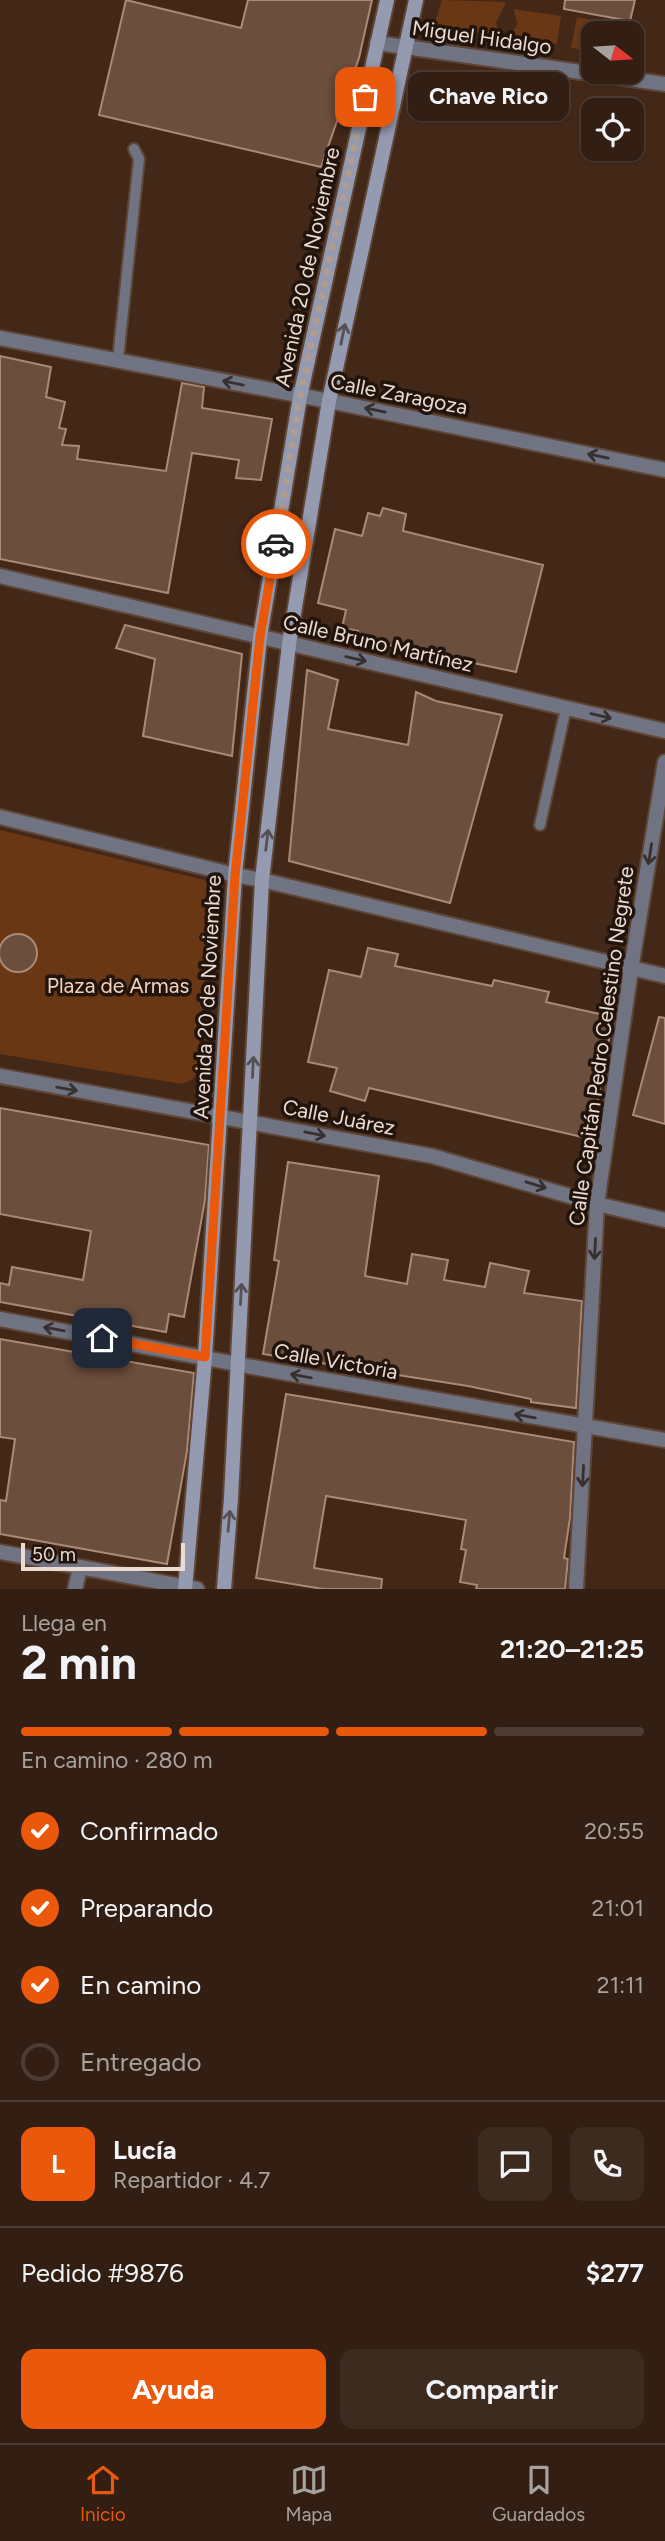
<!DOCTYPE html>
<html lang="es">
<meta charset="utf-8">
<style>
:root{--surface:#321e12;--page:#3d2b20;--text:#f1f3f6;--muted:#a8a29f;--line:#4d3c32;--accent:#ea580c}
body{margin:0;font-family:Figtree,sans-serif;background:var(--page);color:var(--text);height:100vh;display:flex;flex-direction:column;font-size:26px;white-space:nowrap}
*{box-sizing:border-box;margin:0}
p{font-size:23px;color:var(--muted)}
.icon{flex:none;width:38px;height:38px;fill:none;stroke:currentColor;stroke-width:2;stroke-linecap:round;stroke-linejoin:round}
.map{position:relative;height:1589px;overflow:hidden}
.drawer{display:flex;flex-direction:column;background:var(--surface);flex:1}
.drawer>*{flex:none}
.needle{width:46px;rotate:107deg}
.controls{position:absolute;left:581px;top:21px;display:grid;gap:14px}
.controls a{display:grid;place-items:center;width:63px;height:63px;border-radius:14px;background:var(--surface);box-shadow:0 2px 5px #0004,0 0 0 2px var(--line);font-size:35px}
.scale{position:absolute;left:21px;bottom:18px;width:164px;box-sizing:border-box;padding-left:7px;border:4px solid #ecdbd0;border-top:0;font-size:19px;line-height:24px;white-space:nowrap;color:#ecdbd0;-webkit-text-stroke:5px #20140d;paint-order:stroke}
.pin{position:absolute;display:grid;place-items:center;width:60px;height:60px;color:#fff;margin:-30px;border-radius:14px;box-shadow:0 4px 10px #0006}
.courier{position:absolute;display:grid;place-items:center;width:70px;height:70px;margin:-35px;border:5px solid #ea580c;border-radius:50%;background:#fff;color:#222;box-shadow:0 2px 9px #0007}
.bubble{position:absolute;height:49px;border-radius:14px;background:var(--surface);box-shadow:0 2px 5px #0004,0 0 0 2px var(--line);font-size:23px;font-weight:700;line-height:49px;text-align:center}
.summary em{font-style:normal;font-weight:700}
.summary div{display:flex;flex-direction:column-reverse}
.summary{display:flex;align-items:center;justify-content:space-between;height:119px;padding:0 21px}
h1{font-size:46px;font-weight:700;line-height:52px}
.bar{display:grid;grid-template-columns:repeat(4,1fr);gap:10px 7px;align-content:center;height:84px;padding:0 21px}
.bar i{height:9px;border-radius:5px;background:var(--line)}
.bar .active{background:var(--accent)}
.bar p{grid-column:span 4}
.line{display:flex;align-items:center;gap:18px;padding:0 21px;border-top:2px solid var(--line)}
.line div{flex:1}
.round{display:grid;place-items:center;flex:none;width:74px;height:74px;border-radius:14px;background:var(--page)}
ol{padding:0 21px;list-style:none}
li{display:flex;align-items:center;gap:21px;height:77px}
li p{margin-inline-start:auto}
li .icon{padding:7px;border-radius:50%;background:var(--accent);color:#fff;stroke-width:4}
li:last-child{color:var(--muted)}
li i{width:38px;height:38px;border:4px solid var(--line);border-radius:50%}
.primary-button{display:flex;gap:14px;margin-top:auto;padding:14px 21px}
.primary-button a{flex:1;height:80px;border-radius:14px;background:var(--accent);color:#fff;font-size:28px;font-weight:700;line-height:80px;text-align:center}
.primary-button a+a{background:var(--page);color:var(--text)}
.dock{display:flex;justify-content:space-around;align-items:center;height:98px;border-top:2px solid var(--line);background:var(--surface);font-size:19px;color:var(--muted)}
.dock a{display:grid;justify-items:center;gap:4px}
.dock .active{color:var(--accent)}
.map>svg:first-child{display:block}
.green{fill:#6a3714}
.building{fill:#6b4e3c;stroke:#aa8a77;stroke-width:2}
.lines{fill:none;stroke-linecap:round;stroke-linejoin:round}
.service-casing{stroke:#5e4535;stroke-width:14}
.pedestrian-casing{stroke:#5e4535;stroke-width:18}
.minor-casing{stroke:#5e4535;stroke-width:18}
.tertiary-casing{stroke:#5e4535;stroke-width:18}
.secondary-casing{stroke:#5e4535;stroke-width:18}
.service{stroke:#707381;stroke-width:10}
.pedestrian{stroke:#707381;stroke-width:14}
.minor{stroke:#707381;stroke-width:14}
.tertiary{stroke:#707381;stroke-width:14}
.secondary{stroke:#949ab0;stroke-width:14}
.oneway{stroke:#545056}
.oneway2{stroke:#383030}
.done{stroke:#b19c90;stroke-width:7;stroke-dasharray:0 12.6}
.route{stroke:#ea580c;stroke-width:9}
.labels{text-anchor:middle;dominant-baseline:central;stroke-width:7;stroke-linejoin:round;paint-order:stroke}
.street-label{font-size:21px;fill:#ecdbd0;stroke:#20140d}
.park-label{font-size:21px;fill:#f4d2be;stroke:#20140d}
</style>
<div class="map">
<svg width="665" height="1589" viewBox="0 0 665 1589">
<rect width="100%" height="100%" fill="#432818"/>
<path class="green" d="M 442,0 L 506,2 L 496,22 L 499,36 L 434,26 Z
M 513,9 L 561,16 L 557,44 L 509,37 L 518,24 Z
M 577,17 L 615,24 L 613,33 L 593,33 L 593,51 L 571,48 Z
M 0,830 L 204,880 L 212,888 L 197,1072 L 193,1079 L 182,1084 L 0,1054 L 0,960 L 10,971 C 23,975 33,969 37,955 L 33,941 L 20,934 L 6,939 L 0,948 Z"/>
<path class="building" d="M 126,0 L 241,28 L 248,0 L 372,0 L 359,58 L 321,167 L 99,115 Z
M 565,0 L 635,0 L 630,21 L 564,9 Z
M 0,356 L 51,367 L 46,397 L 65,402 L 59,428 L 66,429 L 62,445 L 79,446 L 77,459 L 166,471 L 182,383 L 204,387 L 202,408 L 272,419 L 261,480 L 236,478 L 239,460 L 192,453 L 168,593 L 0,559 Z
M 383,508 L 406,514 L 403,531 L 543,565 L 516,672 L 355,638 L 358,631 L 342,628 L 346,610 L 318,603 L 335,529 L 362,536 L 368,513 L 380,516 Z
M 125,625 L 242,654 L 232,756 L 143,736 L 155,659 L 116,648 Z
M 307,670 L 338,680 L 328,729 L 408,745 L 416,692 L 436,701 L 502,715 L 450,903 L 289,861 Z
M-1 953a19 19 0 1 1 38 0a19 19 0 1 1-38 0Z
M 368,948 L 398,954 L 395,966 L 492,986 L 494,980 L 549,992 L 546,1002 L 613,1017 L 591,1139 L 369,1088 L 365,1101 L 330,1091 L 337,1068 L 308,1062 L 329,970 L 361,977 Z
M 659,1017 L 665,1018 L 665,1124 L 633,1115 Z
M 0,1108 L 209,1145 L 205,1200 L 184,1317 L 169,1314 L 166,1332 L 0,1302 L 0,1283 L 9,1285 L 12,1267 L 83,1280 L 91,1231 L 0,1214 Z
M 288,1162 L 379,1176 L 365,1276 L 407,1284 L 412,1254 L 448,1260 L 444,1280 L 485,1287 L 490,1263 L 529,1271 L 524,1293 L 582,1301 L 576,1408 L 531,1402 L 531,1399 L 468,1386 L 263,1354 L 279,1261 L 274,1260 Z
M 0,1339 L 194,1373 L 187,1451 L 167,1564 L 0,1534 L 0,1500 L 6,1501 L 15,1439 L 0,1437 Z
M 286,1394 L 574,1442 L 570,1518 L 564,1558 L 568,1559 L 565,1589 L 476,1589 L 477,1585 L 460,1582 L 466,1550 L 461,1549 L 466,1520 L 326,1496 L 314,1568 L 382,1579 L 381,1589 L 323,1589 L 256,1578 Z"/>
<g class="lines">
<defs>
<path id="service" d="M 118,359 L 139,159 L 134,149
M 540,825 L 566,708"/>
<path id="pedestrian" d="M 0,817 L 235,875 L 262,880 L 665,976"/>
<path id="minor" d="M 0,576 L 665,731
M 0,1076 L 432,1156 L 597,1204 L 665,1220
M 0,1319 L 258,1368 L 665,1440
M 0,1552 L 197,1589
M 75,1589 L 80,1568"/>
<path id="tertiary" d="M 377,43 L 665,84
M 0,338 L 329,401 L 665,470
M 576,1589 L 597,1204 L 631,969 L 665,762"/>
<path id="secondary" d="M 185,1589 L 205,1357 L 235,875 L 260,637 L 300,397 L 387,0
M 224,1589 L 231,1498 L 262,880 L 289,644 L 329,401 L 416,0"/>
</defs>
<use href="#service" class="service-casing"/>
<use href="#pedestrian" class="pedestrian-casing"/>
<use href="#minor" class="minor-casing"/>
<use href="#tertiary" class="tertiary-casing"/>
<use href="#secondary" class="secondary-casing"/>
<use href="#service" class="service"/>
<use href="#pedestrian" class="pedestrian"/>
<use href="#minor" class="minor"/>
<use href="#tertiary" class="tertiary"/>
<use href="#secondary" class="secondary"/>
</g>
<defs><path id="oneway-shaft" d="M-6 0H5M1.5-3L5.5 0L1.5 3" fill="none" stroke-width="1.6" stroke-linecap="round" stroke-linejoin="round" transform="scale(1.75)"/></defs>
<g class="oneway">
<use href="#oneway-shaft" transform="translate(343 334) rotate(-78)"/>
<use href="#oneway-shaft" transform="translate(267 840) rotate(-83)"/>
<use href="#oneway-shaft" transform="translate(253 1067) rotate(-87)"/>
<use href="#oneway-shaft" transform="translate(241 1294) rotate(-87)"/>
<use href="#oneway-shaft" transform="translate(229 1521) rotate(-85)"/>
</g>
<g class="oneway2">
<use href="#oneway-shaft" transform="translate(233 383) rotate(-168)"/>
<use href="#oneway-shaft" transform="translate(375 410) rotate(-168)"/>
<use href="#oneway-shaft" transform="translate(598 456) rotate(-168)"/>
<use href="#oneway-shaft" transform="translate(356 659) rotate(13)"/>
<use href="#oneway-shaft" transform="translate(601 716) rotate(13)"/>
<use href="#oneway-shaft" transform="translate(650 854) rotate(99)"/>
<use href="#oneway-shaft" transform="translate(67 1089) rotate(10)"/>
<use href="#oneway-shaft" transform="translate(315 1134) rotate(11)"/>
<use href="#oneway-shaft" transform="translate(536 1185) rotate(17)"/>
<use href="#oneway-shaft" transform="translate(595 1249) rotate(93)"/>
<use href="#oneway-shaft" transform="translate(54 1329) rotate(-170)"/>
<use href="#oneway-shaft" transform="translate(301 1376) rotate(-170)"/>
<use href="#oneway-shaft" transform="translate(525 1416) rotate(-170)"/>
<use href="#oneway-shaft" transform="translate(583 1476) rotate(93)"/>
</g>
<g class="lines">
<path class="done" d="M 276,544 L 300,397 L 365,97"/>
<path class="route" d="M 102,1338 L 205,1357 L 235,876 L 260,637 L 276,544"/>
</g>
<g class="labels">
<g class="street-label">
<text transform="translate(482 37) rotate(8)">Miguel Hidalgo</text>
<text transform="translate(307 267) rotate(-78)">Avenida 20 de Noviembre</text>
<text transform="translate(399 394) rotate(11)">Calle Zaragoza</text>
<text transform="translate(378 643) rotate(13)">Calle Bruno Martínez</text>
<text transform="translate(207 997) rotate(-87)">Avenida 20 de Noviembre</text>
<text transform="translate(601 1046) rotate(-82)">Calle Capitán Pedro Celestino Negrete</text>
<text transform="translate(339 1117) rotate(11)">Calle Juárez</text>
<text transform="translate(336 1361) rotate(10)">Calle Victoria</text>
</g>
<g class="park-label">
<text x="118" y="985">Plaza de Armas</text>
</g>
</g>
</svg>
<div class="controls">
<a><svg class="needle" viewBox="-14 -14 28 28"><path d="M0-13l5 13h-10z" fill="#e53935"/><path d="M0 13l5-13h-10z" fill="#a8a29f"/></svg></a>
<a><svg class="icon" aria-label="locate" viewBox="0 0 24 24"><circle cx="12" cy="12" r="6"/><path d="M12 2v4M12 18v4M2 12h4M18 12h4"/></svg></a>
</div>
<div class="scale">50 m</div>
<div class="pin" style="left:365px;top:97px;background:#ea580c"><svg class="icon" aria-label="bag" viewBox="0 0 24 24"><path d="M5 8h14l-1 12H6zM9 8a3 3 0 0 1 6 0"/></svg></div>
<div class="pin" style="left:102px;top:1338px;background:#1f2937"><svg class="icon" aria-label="home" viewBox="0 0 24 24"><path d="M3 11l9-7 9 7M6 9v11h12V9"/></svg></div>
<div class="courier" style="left:276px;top:544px"><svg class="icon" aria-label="car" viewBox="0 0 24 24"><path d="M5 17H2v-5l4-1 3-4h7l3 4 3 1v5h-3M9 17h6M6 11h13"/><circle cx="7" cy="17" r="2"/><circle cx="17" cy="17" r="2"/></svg></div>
<div class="bubble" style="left:408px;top:72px;width:161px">Chave Rico</div>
</div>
<section class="drawer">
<div class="summary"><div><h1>2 min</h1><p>Llega en</p></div><em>21:20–21:25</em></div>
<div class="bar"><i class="active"></i><i class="active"></i><i class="active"></i><i></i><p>En camino · 280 m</p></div>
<ol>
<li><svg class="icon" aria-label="check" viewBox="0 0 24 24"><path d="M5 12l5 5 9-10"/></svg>Confirmado<p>20:55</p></li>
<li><svg class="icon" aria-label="check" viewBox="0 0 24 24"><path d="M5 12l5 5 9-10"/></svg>Preparando<p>21:01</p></li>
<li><svg class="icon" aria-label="check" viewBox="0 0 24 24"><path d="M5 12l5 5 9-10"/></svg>En camino<p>21:11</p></li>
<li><i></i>Entregado</li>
</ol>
<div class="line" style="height:126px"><b class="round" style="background:var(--accent);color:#fff">L</b><div><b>Lucía</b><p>Repartidor · 4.7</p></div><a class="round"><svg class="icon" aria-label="chat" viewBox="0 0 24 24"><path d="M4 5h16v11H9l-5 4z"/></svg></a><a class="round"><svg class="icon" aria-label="phone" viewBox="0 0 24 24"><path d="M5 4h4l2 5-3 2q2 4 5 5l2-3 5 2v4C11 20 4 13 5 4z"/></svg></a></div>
<div class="line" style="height:91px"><div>Pedido #9876</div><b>$277</b></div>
<div class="primary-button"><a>Ayuda</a><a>Compartir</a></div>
</section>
<nav class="dock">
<a class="active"><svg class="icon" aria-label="home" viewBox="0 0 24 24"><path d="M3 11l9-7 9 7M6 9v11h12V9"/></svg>Inicio</a>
<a><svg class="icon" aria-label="map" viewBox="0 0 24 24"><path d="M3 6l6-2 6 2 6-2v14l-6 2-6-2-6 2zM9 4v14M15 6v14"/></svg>Mapa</a>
<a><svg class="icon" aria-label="saved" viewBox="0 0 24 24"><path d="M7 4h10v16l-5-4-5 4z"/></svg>Guardados</a>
</nav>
